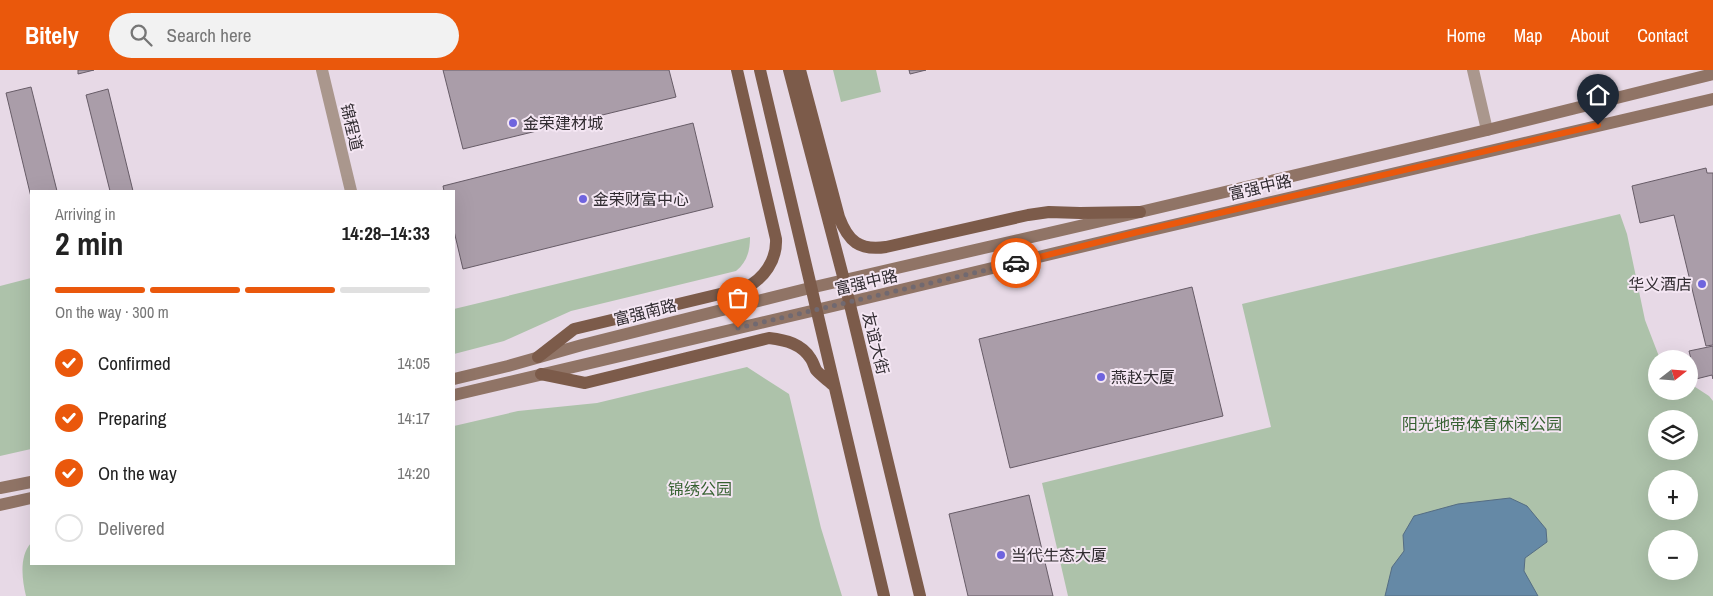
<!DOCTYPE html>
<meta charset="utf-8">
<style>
:root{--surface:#fff;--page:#f2f2f2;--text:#222;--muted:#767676;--line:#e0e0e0;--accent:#ea580c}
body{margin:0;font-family:"Archivo Narrow","Noto Sans SC",sans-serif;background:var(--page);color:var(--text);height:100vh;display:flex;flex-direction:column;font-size:19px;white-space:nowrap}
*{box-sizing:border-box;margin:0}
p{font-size:16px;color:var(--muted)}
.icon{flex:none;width:28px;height:28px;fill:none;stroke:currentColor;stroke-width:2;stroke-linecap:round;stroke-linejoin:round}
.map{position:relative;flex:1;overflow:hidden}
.panel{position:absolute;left:30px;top:120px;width:425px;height:375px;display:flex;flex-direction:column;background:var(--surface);border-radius:0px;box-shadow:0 5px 20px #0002}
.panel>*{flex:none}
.needle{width:32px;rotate:73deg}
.controls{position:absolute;left:1648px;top:280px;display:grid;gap:10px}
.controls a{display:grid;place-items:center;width:50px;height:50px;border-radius:50%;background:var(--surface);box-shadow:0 5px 20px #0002;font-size:25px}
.pin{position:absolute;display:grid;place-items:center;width:42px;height:42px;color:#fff;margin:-51px -21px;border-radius:50% 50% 50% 0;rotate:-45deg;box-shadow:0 0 5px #0007}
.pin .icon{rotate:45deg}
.courier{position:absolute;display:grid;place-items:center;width:50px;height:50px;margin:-25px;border:4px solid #ea580c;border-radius:50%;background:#fff;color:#222;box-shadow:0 1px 6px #0007}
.headline em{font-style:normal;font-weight:700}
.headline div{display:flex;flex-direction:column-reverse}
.headline{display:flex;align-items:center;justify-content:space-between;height:85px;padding:0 25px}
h1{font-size:32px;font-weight:700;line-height:38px}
.bar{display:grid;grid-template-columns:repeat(4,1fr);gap:8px 5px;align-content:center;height:60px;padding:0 25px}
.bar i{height:6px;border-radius:4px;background:var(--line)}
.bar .selected{background:var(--accent)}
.bar p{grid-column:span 4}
ol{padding:0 25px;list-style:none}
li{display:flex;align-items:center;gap:15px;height:55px}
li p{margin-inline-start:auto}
li .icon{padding:5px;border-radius:50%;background:var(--accent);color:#fff;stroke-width:4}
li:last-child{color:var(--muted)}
li i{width:28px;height:28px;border:2px solid var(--line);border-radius:50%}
header{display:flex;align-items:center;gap:30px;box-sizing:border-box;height:70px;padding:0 25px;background:var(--accent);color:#fff}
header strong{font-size:24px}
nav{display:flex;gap:28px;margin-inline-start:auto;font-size:18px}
.search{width:350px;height:45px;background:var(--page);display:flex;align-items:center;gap:12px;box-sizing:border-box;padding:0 18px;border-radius:28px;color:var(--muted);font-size:19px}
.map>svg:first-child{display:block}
.green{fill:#adc2aa;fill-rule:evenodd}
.water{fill:#6589a6;stroke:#556d83}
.building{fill:#aa9da9;stroke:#675c67}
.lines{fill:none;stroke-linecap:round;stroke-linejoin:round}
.street{stroke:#aa978d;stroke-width:12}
.secondary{stroke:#907466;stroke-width:12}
.primary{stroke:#7c5b4a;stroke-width:12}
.done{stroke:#716970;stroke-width:5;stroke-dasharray:0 9}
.route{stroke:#ea580c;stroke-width:6}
.poi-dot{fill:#6f64de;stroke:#f4e6f3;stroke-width:2}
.labels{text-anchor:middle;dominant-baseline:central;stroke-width:4;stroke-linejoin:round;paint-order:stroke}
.poi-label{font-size:16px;fill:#312c31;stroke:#f4e6f3;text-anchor:start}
.street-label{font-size:16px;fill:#312c31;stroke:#f4e6f3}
.park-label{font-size:16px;fill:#366131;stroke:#f4e6f3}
</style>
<header>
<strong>Bitely</strong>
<div class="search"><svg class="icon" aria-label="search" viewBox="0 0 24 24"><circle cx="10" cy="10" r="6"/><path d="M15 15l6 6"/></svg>Search here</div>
<nav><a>Home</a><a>Map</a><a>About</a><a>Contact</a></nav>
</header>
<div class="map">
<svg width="1713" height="526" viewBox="0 0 1713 526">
<rect width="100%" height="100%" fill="#e7d9e6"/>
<path class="green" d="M 833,0 L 876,0 L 881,22 L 841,32 Z
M 1620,144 L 1627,164 L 1645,250 L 1660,289 L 1656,289 L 1656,321 L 1689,321 L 1689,313 L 1709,326 L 1713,331 L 1713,526 L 1068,526 L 1042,413 L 1271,357 L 1242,234 ZM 1656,349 L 1689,349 L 1689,381 L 1656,381 ZM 1656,409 L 1689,409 L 1689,441 L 1656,441 ZM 1656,469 L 1689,469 L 1689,501 L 1656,501 Z
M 750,167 C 750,181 747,192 736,201 L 571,241 L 504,271 L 454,284 L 454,239 Z
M 31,208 L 31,379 L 0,386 L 0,216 Z
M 747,297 L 789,324 L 821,458 L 842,526 L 26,526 C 22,510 19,486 31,473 L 31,494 L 454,494 L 454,356 L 518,341 L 597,333 Z"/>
<path class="water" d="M 1510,428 L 1527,436 L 1546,459 L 1547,472 L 1525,488 L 1524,501 L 1538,526 L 1385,526 L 1392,497 L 1404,481 L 1403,465 L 1414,446 L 1458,434 Z"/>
<path class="building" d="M 78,0 L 94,0 L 78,4 Z
M 443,0 L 669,0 L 676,27 L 463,79 Z
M 909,0 L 926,0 L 910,4 Z
M 31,17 L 57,121 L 31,121 L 31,127 L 6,23 Z
M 108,19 L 133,121 L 110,121 L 86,25 Z
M 693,53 L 713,137 L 463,199 L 454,161 L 454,121 L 444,121 L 443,116 Z
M 1706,98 L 1707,103 L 1713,103 L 1713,275 L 1706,276 L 1674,145 L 1640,153 L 1632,116 Z
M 1192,217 L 1223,346 L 1010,398 L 979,269 Z
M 1713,276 L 1713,309 L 1712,305 L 1696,309 L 1689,281 Z
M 1029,425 L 1053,526 L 968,526 L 949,444 Z"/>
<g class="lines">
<path class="street" d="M 322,0 L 351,121
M 1473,0 L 1487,60"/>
<path class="secondary" d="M 454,309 L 508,296 L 582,275 L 810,218 L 1140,142 L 1487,60 L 1713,4
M 454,325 L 850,232 L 1139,163 L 1713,29
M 0,418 L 31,412
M 0,435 L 31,428"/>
<path class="primary" d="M 760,0 L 884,526
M 789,0 L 844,210 L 920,526
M 800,0 L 839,147 C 848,171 859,181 886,177 L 1028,145 L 1049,142 L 1080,143 L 1140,142
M 538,287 L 574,259 L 745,218 C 764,209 777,190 776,169 L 737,0
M 541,304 L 585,313 L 769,268 C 786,270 802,274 811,289 C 813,292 814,296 816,300 C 821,306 829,311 834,316"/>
</g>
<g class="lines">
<path class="done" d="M 738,258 L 1016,193"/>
<path class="route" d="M 1016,193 L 1138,162 L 1598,55"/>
</g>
<g class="poi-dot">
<circle cx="513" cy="53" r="5"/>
<circle cx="583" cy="129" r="5"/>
<circle cx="1702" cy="214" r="5"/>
<circle cx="1101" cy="307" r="5"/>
<circle cx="1001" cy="485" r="5"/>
</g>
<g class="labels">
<g class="poi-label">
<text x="523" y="53">金荣建材城</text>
<text x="593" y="129">金荣财富中心</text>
<text x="1692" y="214" text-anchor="end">华义酒店</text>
<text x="1111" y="307">燕赵大厦</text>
<text x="1011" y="485">当代生态大厦</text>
</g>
<g class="street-label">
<text transform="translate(352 57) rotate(77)">锦程道</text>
<text transform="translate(1260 117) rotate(-13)">富强中路</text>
<text transform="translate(866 212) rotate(-13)">富强中路</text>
<text transform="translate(645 242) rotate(-14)">富强南路</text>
<text transform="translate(876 273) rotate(76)">友谊大街</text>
</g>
<g class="park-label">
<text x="1482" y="354">阳光地带体育休闲公园</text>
<text x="700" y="419">锦绣公园</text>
</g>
</g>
</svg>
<div class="controls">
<a><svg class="needle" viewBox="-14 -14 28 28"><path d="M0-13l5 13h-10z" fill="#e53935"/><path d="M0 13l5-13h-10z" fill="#767676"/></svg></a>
<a><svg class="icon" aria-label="layers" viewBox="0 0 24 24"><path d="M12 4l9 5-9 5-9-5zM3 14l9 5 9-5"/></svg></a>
<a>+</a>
<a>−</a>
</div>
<div class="pin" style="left:738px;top:258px;background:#ea580c"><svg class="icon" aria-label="bag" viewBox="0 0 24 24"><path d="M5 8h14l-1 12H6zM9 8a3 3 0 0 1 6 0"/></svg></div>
<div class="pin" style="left:1598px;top:55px;background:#1f2937"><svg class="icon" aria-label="home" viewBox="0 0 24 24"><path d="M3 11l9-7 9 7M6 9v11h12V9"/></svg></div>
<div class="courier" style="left:1016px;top:193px"><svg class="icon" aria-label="car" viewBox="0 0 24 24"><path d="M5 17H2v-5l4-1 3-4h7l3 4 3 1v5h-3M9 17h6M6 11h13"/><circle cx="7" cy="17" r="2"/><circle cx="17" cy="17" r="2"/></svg></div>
<section class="panel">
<div class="headline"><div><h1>2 min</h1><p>Arriving in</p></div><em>14:28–14:33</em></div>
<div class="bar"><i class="selected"></i><i class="selected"></i><i class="selected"></i><i></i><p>On the way · 300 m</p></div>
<ol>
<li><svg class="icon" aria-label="check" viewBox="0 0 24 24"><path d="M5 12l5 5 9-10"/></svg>Confirmed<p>14:05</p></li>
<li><svg class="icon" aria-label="check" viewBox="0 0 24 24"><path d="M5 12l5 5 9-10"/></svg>Preparing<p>14:17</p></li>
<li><svg class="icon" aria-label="check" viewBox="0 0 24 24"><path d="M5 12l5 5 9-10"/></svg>On the way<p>14:20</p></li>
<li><i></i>Delivered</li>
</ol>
</section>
</div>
